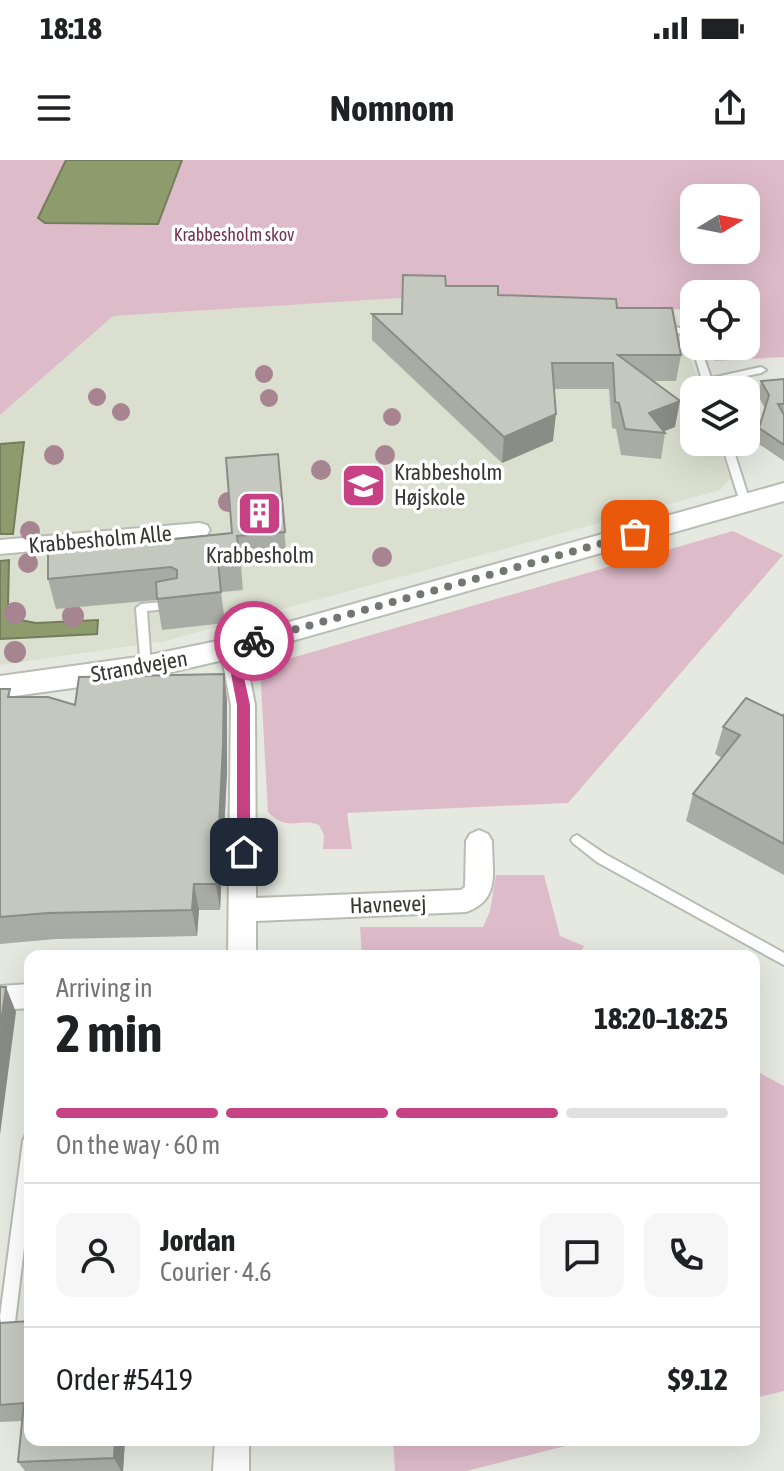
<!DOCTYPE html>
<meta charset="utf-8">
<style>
:root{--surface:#fff;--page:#f6f6f6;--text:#202124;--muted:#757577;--line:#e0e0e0;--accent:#c74285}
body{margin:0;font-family:"Asap Condensed",sans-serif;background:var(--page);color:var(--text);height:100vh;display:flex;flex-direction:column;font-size:30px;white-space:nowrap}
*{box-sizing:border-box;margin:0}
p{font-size:26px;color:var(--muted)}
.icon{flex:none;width:44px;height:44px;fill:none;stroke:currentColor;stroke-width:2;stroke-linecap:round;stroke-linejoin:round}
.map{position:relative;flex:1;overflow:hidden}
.side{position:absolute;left:24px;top:790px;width:736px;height:496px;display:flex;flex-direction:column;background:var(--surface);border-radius:16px;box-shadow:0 8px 32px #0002}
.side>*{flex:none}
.needle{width:52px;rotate:80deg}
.tools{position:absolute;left:680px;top:24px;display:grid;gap:16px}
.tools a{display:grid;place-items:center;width:80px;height:80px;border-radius:16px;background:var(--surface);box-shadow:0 8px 32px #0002;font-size:40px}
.pin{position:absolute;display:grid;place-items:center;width:68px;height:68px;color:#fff;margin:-34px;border-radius:16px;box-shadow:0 4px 12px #0006}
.courier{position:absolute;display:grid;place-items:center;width:80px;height:80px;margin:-40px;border:6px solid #c74285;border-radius:50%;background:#fff;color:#222;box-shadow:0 2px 10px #0007}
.summary em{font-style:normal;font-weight:700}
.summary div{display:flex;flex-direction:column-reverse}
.summary{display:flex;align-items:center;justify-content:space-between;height:136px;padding:0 32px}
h1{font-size:52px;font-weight:700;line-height:60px}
.bar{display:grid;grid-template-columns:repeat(4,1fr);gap:12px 8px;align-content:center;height:96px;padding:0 32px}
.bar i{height:10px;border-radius:6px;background:var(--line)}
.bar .selected{background:var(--accent)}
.bar p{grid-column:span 4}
.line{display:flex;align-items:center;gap:20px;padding:0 32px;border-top:2px solid var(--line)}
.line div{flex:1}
.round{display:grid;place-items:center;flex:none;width:84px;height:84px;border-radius:16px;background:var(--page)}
.status{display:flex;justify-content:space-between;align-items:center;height:56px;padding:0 40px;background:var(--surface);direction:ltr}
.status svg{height:22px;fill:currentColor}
header{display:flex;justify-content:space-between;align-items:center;height:104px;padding:0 32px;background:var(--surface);font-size:36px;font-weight:700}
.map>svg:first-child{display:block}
.built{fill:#dadfcf}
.green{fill:#debbc9;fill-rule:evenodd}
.water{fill:#8e9b6d;stroke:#747d5c;stroke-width:2}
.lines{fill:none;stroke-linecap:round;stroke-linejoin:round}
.service-casing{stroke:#b9bcb3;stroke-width:4}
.minor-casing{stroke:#b9bcb3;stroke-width:4}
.tertiary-casing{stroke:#b9bcb3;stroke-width:4}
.service{fill:#fff;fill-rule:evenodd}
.minor{fill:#fff;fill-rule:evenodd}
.tertiary{fill:#fff;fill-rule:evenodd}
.tree{fill:#a68490}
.wall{fill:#a9aca4}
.shaded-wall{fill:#8a8c86}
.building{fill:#c5c8bf;stroke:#8a8c86;stroke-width:2}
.route{fill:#c74285}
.done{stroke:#747670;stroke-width:8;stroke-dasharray:0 14.4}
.labels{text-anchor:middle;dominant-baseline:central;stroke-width:7;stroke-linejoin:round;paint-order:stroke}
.far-park-label{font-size:18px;fill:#71324f;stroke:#fff}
.poi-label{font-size:22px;fill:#373834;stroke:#fff;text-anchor:start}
.street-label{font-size:22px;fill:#373834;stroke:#fff}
</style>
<div class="status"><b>18:18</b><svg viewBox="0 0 49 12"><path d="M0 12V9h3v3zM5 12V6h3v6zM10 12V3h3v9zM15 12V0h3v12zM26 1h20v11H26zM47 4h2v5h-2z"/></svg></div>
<header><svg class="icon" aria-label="menu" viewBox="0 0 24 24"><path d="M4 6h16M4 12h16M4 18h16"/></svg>Nomnom<svg class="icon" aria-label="share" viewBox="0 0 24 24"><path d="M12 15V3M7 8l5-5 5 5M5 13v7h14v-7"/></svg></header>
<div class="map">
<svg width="784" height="1311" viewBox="0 0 784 1311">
<rect width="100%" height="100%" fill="#e6e9e0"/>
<path class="built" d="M 400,138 L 674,149 L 701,230 L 694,230 L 694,282 L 718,282 L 730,319 L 720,330 L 165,481 L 0,505 L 0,255 L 112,156 Z"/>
<path class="green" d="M 0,0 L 66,0 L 38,58 L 158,64 L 182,0 L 784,0 L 784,197 L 715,201 L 709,186 L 746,186 L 746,134 L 694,134 L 694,150 L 400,138 L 113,156 L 0,255 ZM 694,38 L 746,38 L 746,90 L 694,90 Z
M 733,371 L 783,395 L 568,643 L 347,653 L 352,689 L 323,689 L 324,675 L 319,665 C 299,657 288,673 268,652 L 260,507 Z
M 496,715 L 544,715 L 560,776 L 584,786 L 579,796 L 362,796 L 360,767 L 483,767 L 490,751 Z
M 754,910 L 784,926 L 784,1231 L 754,1238 Z
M 393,1280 L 589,1280 L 466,1311 L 395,1311 Z"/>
<path class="water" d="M 66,0 L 182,0 L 158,64 L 45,63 L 38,58 Z
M 24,282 L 13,374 L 0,374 L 0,284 Z
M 9,400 L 8,446 L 15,459 L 36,463 L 98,460 L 97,474 L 0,479 L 0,401 Z"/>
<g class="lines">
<defs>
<path id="service" d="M 661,163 L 694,172 L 694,182 L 691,181 L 689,176 L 658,168 L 657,166 Z
M 694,184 L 694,186 L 700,186 L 711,218 L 761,207 L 766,210 L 761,213 L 712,223 L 715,230 L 705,230 L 692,186 Z
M 721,282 L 731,282 L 750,342 L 749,344 L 745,345 L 740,342 Z
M 172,441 L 176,442 L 177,445 L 176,448 L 147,451 L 151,507 L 149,510 L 141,510 L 136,448 L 141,444 Z
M 577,675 L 605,694 L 784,793 L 784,805 L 597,702 L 573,683 L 571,680 L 573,677 Z
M 30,974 L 30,1038 L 15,1162 L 12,1167 L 7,1170 L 2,1167 L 0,1157 L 23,981 L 25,976 Z"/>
<path id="minor" d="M 199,363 L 207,365 L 210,370 L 207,375 L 0,394 L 0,380 Z
M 232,480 L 240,482 L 244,488 L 255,545 L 256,738 L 461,730 L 465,727 L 466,681 L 470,674 L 479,670 L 488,674 L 492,681 C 492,712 501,740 466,752 L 256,761 L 256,796 L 228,796 L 231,545 L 220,488 L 224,482 Z
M 30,824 L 30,848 L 0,850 L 0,826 Z
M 215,1280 L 249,1280 L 249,1311 L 213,1311 Z"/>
<path id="tertiary" d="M 784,323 L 784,341 L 232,498 L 145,518 L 0,538 L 0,516 L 145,496 L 232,478 Z"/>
</defs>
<use href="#service" class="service-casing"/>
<use href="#minor" class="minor-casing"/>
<use href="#tertiary" class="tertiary-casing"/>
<use href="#service" class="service"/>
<use href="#minor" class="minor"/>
<use href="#tertiary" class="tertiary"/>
</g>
<g class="tree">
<circle cx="264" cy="214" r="9"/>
<circle cx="97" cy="237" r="9"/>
<circle cx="269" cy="238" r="9"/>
<circle cx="121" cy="252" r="9"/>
<circle cx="392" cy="257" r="9"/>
<circle cx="54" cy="295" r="10"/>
<circle cx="385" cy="295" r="10"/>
<circle cx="321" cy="310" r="10"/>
<circle cx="375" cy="326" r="10"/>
<circle cx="228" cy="342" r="10"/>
<circle cx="30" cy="371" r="10"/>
<circle cx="382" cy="397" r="10"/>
<circle cx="28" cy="403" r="10"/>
<circle cx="15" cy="453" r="11"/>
<circle cx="73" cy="456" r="11"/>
<circle cx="15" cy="492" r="11"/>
</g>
<path class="wall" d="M 446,126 L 498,135 L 617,148 L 681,195 L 676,221 L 653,221 L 675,267 L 664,271 L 665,273 L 661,299 L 621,295 L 616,269 L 612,268 L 609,229 L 554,229 L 553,281 L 502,303 L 372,180 L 372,154 L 402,154 Z
M 784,219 L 784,301 L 756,282 L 765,249 L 758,235 L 761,221 Z
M 278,294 L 287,403 L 241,406 L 243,430 L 221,432 L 225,463 L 162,470 L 157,440 L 56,449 L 48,419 L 232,373 Z
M 224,514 L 227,541 L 227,612 L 220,750 L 199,750 L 197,776 L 56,779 L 0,784 L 0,529 L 12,537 L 75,545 Z
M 784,554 L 784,715 L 686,661 L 693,634 L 722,598 L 715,594 L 723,567 L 783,556 Z
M 30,1161 L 30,1280 L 125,1280 L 123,1311 L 25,1311 L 18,1302 L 22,1261 L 0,1262 L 0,1163 Z"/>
<path class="shaded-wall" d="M 680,241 L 675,267 L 662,272 L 649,253 Z
M 556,254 L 553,281 L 502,303 L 504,277 Z
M 224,514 L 227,541 L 227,612 L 220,750 L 216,724 Z
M 194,724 L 199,750 L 197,776 L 192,750 Z
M 6,827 L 16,852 L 0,975 L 0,869 Z
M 115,1280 L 125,1280 L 123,1311 L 121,1311 L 114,1298 Z"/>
<path class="building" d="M 403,115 L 445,116 L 446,126 L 498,126 L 498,135 L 616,139 L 617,148 L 672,148 L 681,195 L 618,195 L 680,241 L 649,253 L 665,273 L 625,269 L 619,243 L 615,242 L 613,203 L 552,203 L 556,254 L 504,277 L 372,154 L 402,154 Z
M 784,219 L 784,244 L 778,244 L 784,255 L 784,285 L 759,268 L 769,235 L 761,221 Z
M 278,294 L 285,372 L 237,376 L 240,399 L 218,401 L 221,432 L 157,439 L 156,422 L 177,418 L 177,410 L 171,407 L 48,419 L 48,392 L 232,373 L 226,298 Z
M 224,514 L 223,585 L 216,724 L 194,724 L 192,750 L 48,753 L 0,757 L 0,529 L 10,529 L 8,537 L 48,537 L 75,545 L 79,517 Z
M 746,538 L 783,556 L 784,554 L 784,684 L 693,634 L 740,575 L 723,567 Z
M 0,827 L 6,827 L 0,869 Z
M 30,1161 L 30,1280 L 115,1280 L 114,1298 L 18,1302 L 24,1243 L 0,1245 L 0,1163 Z"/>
<path class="route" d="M 254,477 L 258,478 L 258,484 L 238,490 L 250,545 L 250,692 L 244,697 L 237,692 L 237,545 L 226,488 Z"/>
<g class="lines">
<path class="done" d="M 254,481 L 635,374"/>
</g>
<defs>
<symbol id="university-square" viewBox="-11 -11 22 22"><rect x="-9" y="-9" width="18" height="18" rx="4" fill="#c74285" stroke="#fff"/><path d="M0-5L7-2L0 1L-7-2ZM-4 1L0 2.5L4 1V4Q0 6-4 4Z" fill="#fff"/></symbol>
<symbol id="building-square" viewBox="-11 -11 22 22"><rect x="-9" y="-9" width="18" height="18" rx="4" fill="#c74285" stroke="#fff"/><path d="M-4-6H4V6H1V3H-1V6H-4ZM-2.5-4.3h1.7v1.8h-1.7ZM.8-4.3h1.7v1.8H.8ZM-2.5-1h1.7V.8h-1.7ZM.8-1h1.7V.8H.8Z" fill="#fff"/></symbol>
</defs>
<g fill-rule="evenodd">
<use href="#university-square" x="338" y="300" width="51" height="51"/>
<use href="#building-square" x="234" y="328" width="51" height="51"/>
</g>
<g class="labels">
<g class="far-park-label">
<text x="234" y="74">Krabbesholm skov</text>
</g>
<g class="poi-label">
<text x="394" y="312">Krabbesholm<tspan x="394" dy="25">Højskole</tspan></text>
<text x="260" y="395" text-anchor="middle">Krabbesholm</text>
</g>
<g class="street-label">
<text transform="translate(100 379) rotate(-5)">Krabbesholm Alle</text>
<text transform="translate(139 506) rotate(-10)">Strandvejen</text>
<text transform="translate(388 744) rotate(-2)">Havnevej</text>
</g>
</g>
</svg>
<div class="tools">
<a><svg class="needle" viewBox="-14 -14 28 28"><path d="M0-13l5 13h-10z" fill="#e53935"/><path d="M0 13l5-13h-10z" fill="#757577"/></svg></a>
<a><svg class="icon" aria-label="locate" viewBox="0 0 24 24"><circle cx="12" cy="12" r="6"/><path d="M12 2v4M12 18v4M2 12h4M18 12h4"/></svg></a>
<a><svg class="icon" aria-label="layers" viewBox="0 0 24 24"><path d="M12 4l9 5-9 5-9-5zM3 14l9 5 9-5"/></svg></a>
</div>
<div class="pin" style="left:635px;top:374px;background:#ea580c"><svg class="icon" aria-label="bag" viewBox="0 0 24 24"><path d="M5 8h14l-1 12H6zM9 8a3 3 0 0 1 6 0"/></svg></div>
<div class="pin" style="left:244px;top:692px;background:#1f2937"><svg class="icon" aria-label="home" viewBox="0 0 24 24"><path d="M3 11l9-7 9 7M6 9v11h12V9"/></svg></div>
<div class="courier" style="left:254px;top:481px"><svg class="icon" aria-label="bike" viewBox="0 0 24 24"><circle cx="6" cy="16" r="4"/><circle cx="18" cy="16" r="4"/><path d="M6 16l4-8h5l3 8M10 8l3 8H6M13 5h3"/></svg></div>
<section class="side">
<div class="summary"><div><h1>2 min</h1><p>Arriving in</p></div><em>18:20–18:25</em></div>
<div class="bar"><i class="selected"></i><i class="selected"></i><i class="selected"></i><i></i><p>On the way · 60 m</p></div>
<div class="line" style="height:144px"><a class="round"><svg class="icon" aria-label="person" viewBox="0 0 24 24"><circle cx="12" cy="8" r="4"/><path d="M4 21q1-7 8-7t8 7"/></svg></a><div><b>Jordan</b><p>Courier · 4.6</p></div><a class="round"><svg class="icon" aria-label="chat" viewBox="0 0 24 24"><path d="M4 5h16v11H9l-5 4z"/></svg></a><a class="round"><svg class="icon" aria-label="phone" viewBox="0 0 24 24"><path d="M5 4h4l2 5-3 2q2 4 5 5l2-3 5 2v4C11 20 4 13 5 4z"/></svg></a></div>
<div class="line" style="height:104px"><div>Order #5419</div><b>$9.12</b></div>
</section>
</div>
